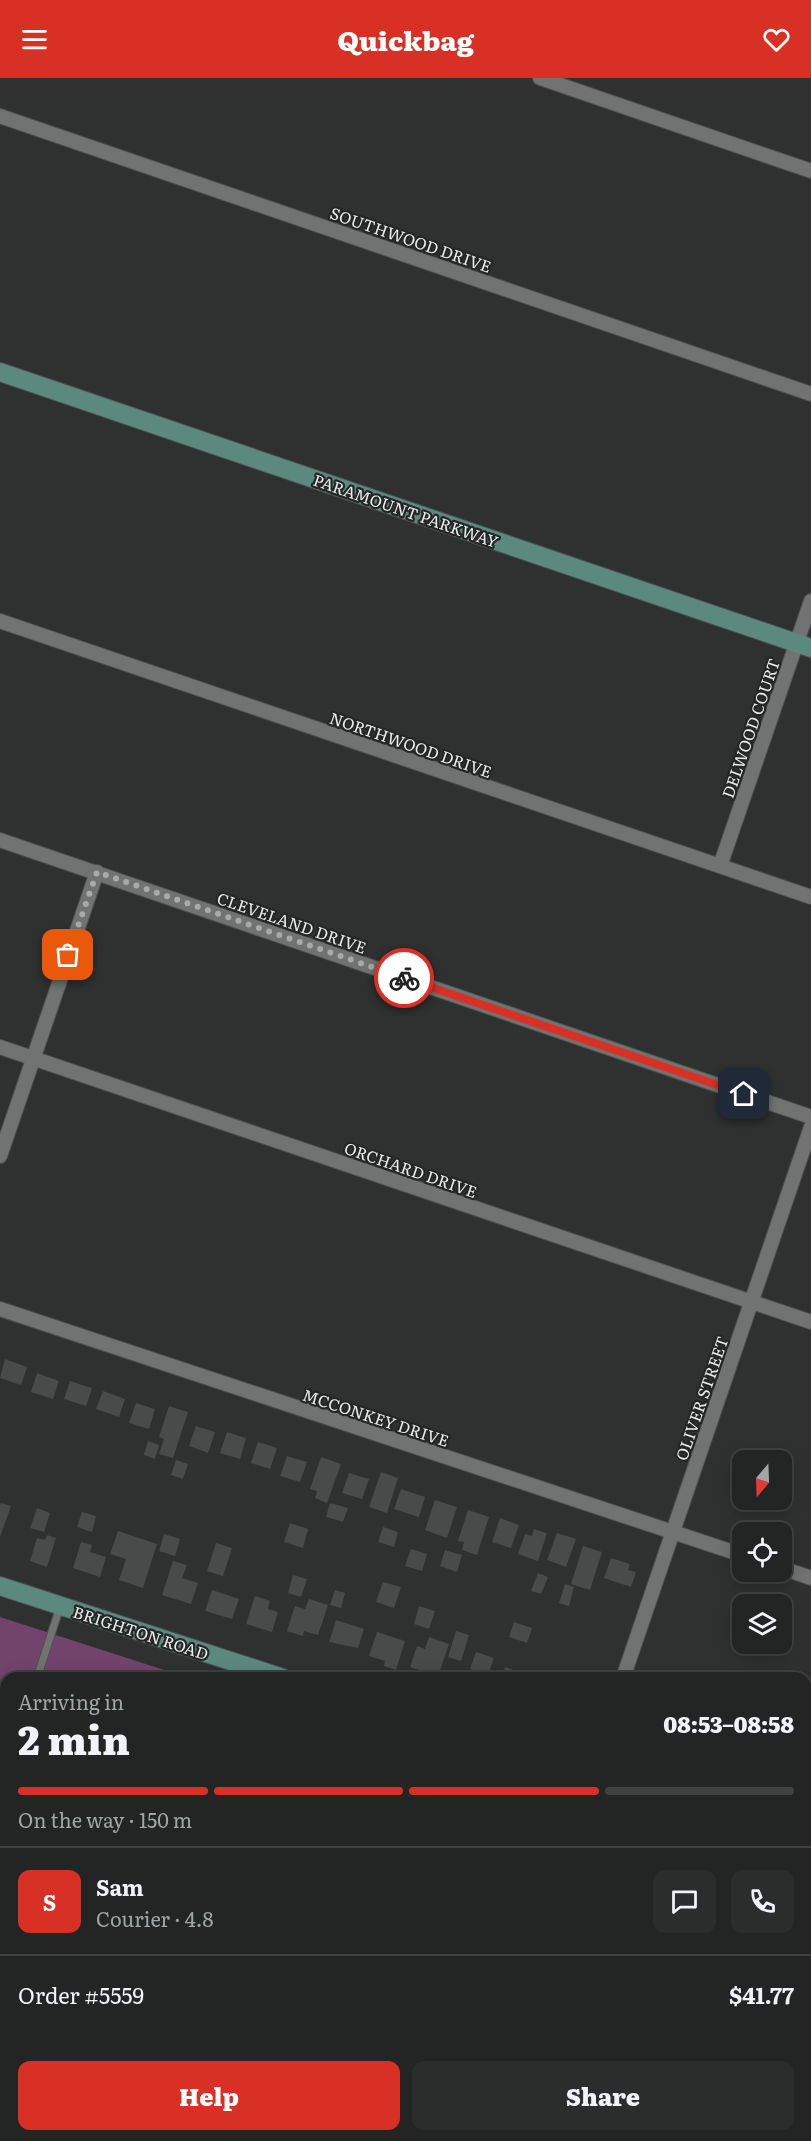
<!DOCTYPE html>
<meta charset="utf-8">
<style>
:root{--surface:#222524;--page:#2a2d2c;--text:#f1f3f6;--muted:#a2a5a6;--line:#3f4241;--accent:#d93025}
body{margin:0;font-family:Literata,serif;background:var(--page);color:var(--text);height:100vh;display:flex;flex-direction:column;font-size:22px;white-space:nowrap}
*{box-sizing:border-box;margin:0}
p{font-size:20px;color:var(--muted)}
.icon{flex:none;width:33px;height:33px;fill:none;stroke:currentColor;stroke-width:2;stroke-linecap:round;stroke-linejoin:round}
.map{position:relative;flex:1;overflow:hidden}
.panel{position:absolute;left:0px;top:1594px;width:812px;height:470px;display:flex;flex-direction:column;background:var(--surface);border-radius:18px 18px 0 0;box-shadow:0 3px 15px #0003,0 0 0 2px var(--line)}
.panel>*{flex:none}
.needle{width:39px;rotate:199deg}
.tools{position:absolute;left:732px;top:1372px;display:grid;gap:12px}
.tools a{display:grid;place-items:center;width:60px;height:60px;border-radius:12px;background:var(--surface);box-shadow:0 3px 15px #0003,0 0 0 2px var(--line);font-size:30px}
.pin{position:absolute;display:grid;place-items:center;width:51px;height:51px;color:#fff;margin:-26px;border-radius:12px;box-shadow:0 3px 9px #0006}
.courier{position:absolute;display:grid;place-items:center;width:60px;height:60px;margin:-30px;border:4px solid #d93025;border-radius:50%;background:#fff;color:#222;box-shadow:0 2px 8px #0007}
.overview em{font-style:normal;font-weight:800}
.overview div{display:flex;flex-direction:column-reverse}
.overview{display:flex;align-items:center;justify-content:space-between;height:102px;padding:0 18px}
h1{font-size:39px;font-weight:800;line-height:45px}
.bar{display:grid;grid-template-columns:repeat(4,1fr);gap:9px 6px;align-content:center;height:72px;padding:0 18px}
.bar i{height:8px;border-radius:4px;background:var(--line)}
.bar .current{background:var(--accent)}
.bar p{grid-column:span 4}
.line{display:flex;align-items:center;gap:15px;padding:0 18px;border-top:2px solid var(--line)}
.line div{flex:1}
.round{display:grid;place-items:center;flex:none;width:63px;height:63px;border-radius:12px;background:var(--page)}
.cta{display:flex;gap:12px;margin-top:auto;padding:12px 18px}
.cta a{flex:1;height:69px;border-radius:12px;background:var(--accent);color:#fff;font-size:24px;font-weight:800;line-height:69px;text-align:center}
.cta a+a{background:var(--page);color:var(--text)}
header{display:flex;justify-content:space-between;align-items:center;height:78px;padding:0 18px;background:var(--accent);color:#fff;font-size:27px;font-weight:800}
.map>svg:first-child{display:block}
.green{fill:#73446b}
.building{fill:#484b4a}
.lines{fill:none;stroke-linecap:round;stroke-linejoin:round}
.lane-casing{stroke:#4d504f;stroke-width:9}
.street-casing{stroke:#4d504f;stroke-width:16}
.secondary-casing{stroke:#4d504f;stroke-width:20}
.lane{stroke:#707372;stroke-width:7}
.street{stroke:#707372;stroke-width:14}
.secondary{stroke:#5c897e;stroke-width:18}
.done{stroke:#a8aaaa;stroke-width:6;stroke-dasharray:0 10.8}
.route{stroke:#d93025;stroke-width:8}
.labels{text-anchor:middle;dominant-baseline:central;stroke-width:4.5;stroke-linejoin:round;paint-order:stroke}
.street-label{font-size:16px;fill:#eaebeb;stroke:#242726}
</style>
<header><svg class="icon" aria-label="menu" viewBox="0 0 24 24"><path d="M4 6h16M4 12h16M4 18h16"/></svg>Quickbag<svg class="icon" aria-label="heart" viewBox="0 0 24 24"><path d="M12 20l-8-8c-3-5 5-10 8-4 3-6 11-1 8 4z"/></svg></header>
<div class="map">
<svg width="811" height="2063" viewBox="0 0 811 2063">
<rect width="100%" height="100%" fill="#2e3130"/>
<path class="green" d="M 0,1539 L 189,1600 L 6,1600 L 6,2058 L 806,2058 L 806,1802 L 811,1804 L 811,2063 L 0,2063 Z"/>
<path class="building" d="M 5,1281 L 27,1289 L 21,1307 L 0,1300 Z
M 37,1295 L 59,1303 L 53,1321 L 31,1314 Z
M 70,1303 L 92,1310 L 86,1328 L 64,1321 Z
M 103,1313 L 125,1321 L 119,1339 L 96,1331 Z
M 136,1325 L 155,1331 L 149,1351 L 129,1345 Z
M 169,1328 L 188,1334 L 173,1380 L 159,1376 L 164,1361 L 159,1359 Z
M 196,1348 L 215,1354 L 208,1375 L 189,1368 Z
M 227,1354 L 246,1360 L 240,1381 L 220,1375 Z
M 148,1363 L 159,1367 L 155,1381 L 144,1377 Z
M 258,1364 L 277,1370 L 270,1391 L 251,1385 Z
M 287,1378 L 307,1384 L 300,1404 L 280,1398 Z
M 321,1379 L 341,1386 L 327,1425 L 315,1420 L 317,1413 L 310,1411 Z
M 176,1382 L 188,1386 L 183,1401 L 171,1397 Z
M 381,1394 L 398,1400 L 387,1435 L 369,1429 Z
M 349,1395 L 369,1401 L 362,1421 L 342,1415 Z
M 401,1411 L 425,1419 L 419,1439 L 394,1431 Z
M 435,1422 L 457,1429 L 447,1460 L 425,1452 Z
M 1,1425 L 11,1428 L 0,1459 L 0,1427 Z
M 330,1425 L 348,1430 L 343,1444 L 326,1439 Z
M 37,1430 L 50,1435 L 44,1454 L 30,1450 Z
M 468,1432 L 489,1439 L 477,1477 L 462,1472 L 464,1464 L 458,1463 Z
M 82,1434 L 96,1438 L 92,1454 L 77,1449 Z
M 500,1440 L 519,1447 L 511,1470 L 492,1464 Z
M 290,1445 L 308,1451 L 303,1470 L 284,1464 Z
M 383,1449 L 398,1454 L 394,1469 L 378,1464 Z
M 534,1451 L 547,1455 L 538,1483 L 518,1476 L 525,1456 L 532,1458 Z
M 118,1453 L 157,1466 L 143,1510 L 119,1502 L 126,1481 L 110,1476 Z
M 557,1455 L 576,1461 L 566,1489 L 547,1482 Z
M 164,1456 L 180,1461 L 175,1478 L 159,1473 Z
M 47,1457 L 56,1460 L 47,1489 L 30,1483 L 37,1460 L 45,1462 Z
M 81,1464 L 92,1467 L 90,1474 L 106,1479 L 100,1499 L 73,1490 Z
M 216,1465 L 232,1470 L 223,1498 L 207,1493 Z
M 583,1468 L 602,1474 L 590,1512 L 571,1506 Z
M 411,1471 L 427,1476 L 422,1493 L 405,1488 Z
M 445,1472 L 462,1477 L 457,1494 L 440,1488 Z
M 611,1480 L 630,1486 L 628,1492 L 636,1494 L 631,1509 L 604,1500 Z
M 173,1483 L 187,1487 L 182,1500 L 198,1505 L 191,1526 L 162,1517 Z
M 538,1495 L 548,1499 L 541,1516 L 531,1513 Z
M 293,1497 L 307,1501 L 301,1519 L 288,1515 Z
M 383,1504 L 401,1509 L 394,1530 L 376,1524 Z
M 565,1506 L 574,1509 L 569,1528 L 559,1525 Z
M 212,1512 L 239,1521 L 232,1541 L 205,1533 Z
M 335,1512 L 345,1515 L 341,1530 L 330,1527 Z
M 255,1518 L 270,1523 L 268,1531 L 278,1534 L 272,1554 L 246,1546 Z
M 309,1521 L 328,1527 L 318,1557 L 304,1553 L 303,1558 L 287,1553 L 295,1528 L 305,1531 Z
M 419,1528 L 435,1533 L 429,1551 L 414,1546 Z
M 336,1542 L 364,1551 L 358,1570 L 329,1564 Z
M 514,1544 L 532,1550 L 527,1565 L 509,1559 Z
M 456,1553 L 469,1557 L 461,1583 L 448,1579 Z
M 377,1554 L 405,1563 L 396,1592 L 384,1588 L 385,1583 L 369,1578 Z
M 429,1559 L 449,1566 L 438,1598 L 410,1589 L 417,1568 L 425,1571 Z
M 476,1574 L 494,1580 L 488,1597 L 470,1591 Z
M 505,1589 L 522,1595 L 520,1600 L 501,1600 Z"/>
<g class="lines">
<defs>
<path id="lane" d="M 37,1600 L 60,1529
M 0,1713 L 6,1694
M 0,1795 L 6,1798
M 806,1922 L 811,1924
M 0,1948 L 6,1950
M 684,2058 L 701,2063
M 298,2063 L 300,2058"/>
<path id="street" d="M 540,0 L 811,93
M 0,38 L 811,316
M 0,543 L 811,819
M 0,762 L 811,1039
M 720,788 L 811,523
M 0,969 L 811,1244
M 0,1078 L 97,794
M 0,1231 L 742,1477
M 782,1490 L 811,1500
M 623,1600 L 811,1049"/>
<path id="secondary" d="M 0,294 L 811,570
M 0,1508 L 283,1600
M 806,1772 L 811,1773"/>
</defs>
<use href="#lane" class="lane-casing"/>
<use href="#street" class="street-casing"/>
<use href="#secondary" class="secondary-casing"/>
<use href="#lane" class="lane"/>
<use href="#street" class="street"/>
<use href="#secondary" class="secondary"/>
</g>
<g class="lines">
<path class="done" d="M 68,877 L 97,794 L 404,900"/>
<path class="route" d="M 404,900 L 744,1016"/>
</g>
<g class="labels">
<g class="street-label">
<text transform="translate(411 161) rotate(19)">SOUTHWOOD DRIVE</text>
<text transform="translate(406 432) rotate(19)">PARAMOUNT PARKWAY</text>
<text transform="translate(750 650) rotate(-71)">DELWOOD COURT</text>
<text transform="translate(411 666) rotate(19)">NORTHWOOD DRIVE</text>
<text transform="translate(292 844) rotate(19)">CLEVELAND DRIVE</text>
<text transform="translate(411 1091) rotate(19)">ORCHARD DRIVE</text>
<text transform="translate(701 1320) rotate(-71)">OLIVER STREET</text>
<text transform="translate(376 1339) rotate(18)">MCCONKEY DRIVE</text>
<text transform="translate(141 1554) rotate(18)">BRIGHTON ROAD</text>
</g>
</g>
</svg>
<div class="tools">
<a><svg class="needle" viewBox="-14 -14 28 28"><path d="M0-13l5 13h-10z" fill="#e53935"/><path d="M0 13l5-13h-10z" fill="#a2a5a6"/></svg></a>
<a><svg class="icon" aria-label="locate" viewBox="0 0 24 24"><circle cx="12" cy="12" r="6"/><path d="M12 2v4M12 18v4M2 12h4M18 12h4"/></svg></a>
<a><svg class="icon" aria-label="layers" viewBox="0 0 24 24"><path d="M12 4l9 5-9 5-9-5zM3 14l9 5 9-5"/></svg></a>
</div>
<div class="pin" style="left:68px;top:877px;background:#ea580c"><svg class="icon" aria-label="bag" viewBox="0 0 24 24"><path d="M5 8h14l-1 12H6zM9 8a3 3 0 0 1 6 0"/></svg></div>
<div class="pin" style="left:744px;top:1016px;background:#1f2937"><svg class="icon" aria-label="home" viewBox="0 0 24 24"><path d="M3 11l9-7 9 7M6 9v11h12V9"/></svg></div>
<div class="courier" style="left:404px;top:900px"><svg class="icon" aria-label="bike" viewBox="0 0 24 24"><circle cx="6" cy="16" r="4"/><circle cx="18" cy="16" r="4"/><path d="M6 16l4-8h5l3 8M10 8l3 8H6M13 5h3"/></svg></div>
<section class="panel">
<div class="overview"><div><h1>2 min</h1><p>Arriving in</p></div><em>08:53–08:58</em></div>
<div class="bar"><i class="current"></i><i class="current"></i><i class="current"></i><i></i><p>On the way · 150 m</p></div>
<div class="line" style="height:108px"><b class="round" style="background:var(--accent);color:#fff">S</b><div><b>Sam</b><p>Courier · 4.8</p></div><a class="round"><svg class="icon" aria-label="chat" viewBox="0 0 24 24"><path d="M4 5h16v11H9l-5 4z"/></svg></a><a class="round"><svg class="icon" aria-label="phone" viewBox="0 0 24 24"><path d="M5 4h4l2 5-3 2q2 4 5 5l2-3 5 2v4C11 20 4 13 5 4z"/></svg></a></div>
<div class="line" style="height:78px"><div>Order #5559</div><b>$41.77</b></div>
<div class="cta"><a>Help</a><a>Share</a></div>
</section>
</div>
